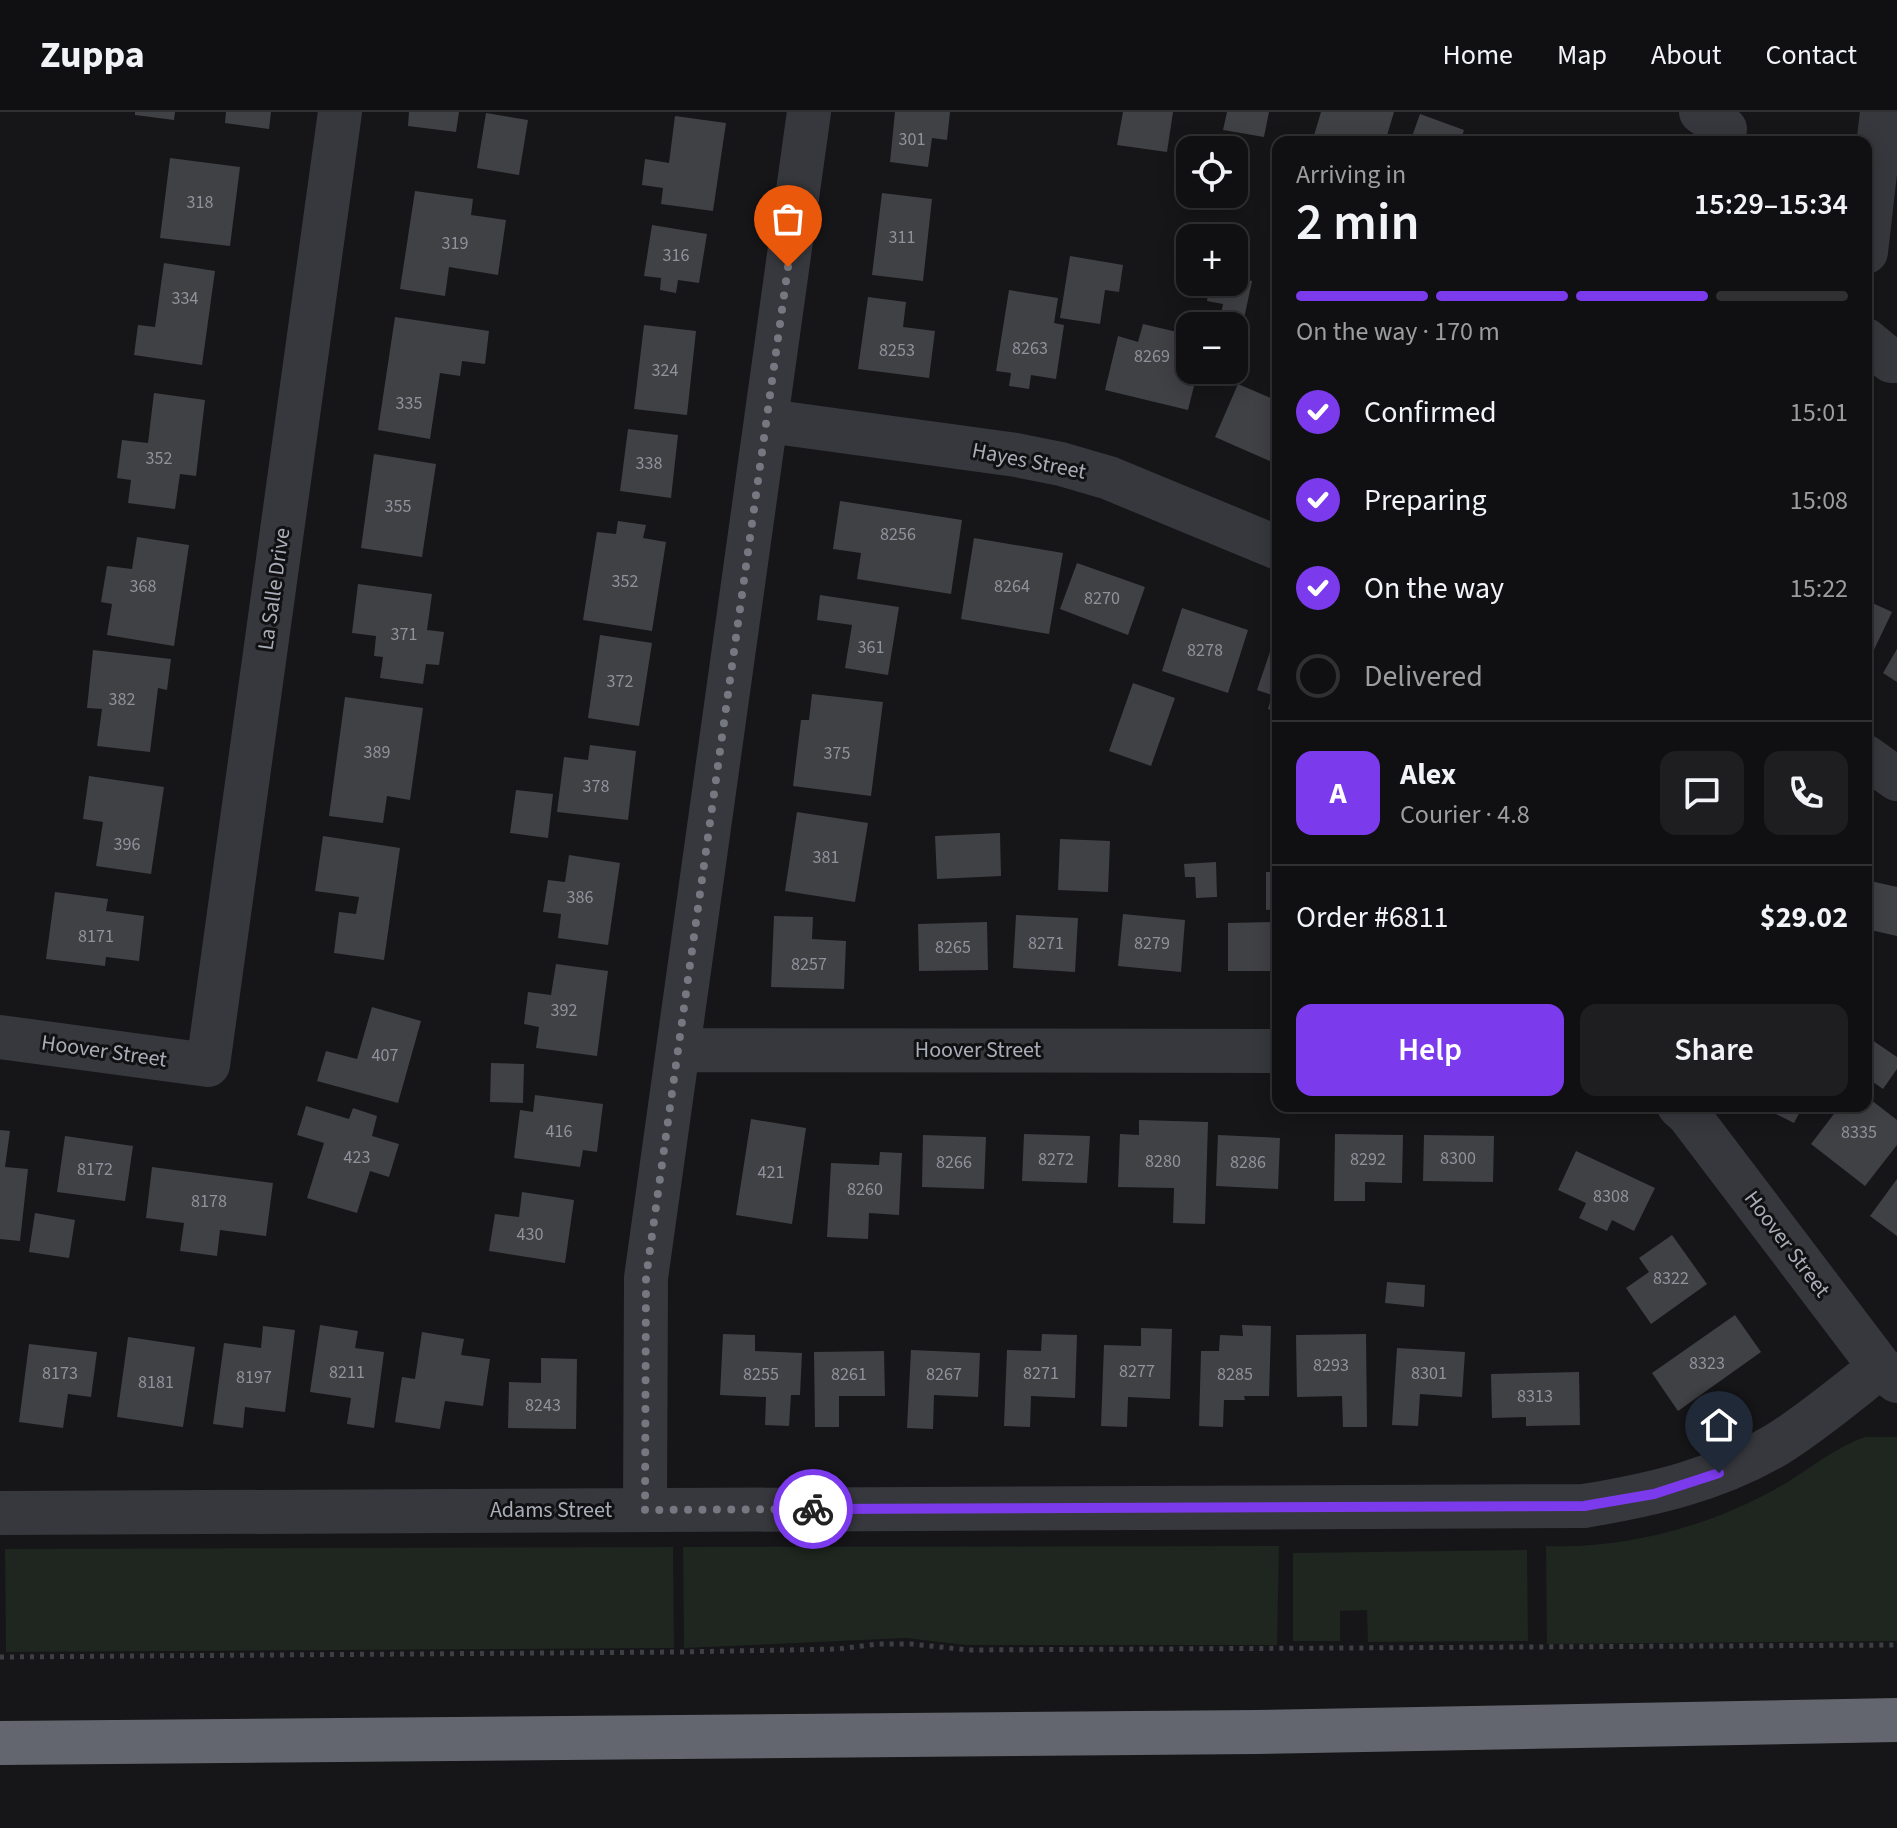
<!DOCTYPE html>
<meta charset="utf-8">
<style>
:root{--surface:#101012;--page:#1e1e20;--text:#f1f3f6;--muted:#9c9d9f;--line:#303032;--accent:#7c3aed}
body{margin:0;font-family:"Source Sans 3",sans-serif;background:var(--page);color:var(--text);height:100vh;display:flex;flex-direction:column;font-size:30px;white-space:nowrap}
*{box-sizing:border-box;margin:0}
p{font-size:26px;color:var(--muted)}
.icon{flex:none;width:44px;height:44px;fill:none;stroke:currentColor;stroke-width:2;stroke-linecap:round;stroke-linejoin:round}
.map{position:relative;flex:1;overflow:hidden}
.panel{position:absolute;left:1272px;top:24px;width:600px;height:976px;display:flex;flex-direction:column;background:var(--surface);border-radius:16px;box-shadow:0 4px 20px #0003,0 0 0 2px var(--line)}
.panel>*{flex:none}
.tools{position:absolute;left:1176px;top:24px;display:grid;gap:16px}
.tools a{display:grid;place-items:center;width:72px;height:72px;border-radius:16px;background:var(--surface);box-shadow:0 4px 20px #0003,0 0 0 2px var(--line);font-size:40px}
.pin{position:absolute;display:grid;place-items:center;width:68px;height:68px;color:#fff;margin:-82px -34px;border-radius:50% 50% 50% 0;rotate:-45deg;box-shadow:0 0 8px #0007}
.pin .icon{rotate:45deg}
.courier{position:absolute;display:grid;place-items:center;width:80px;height:80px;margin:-40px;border:6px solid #7c3aed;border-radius:50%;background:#fff;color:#222;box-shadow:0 2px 10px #0007}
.headline em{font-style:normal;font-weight:600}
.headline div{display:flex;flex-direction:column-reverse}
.headline{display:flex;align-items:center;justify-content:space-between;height:136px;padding:0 24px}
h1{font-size:52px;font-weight:600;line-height:60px}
.bar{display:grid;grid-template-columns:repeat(4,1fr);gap:12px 8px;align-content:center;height:96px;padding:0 24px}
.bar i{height:10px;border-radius:6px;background:var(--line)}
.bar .active{background:var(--accent)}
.bar p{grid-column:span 4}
.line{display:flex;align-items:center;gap:20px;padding:0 24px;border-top:2px solid var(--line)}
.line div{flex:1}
.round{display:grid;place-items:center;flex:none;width:84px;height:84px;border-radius:16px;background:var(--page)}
ol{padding:0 24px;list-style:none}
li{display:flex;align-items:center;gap:24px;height:88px}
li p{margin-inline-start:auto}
li .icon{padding:8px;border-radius:50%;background:var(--accent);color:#fff;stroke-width:4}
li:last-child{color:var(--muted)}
li i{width:44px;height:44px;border:4px solid var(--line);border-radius:50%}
.button{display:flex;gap:16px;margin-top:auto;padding:16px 24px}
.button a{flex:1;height:92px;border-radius:16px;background:var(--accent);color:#fff;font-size:32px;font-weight:600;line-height:92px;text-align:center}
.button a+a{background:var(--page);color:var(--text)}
header{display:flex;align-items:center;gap:48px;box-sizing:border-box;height:112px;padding:0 40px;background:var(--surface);border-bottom:2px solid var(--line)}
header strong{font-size:38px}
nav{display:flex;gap:44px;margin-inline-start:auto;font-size:28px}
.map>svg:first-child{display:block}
.green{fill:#1e261f}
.building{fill:#404145}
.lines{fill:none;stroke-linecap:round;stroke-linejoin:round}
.path{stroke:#3d3f44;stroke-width:5;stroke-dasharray:4 6;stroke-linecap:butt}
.minor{stroke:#37383d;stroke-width:44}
.highway{stroke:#63666e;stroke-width:44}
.done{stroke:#757880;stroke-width:8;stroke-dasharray:0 14.4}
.route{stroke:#7c3aed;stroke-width:10}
.labels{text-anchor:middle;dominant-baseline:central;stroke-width:6;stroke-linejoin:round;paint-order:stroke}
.number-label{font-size:18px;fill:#8e929b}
.street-label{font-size:22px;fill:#a8adb8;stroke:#111113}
</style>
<header>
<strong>Zuppa</strong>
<nav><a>Home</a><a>Map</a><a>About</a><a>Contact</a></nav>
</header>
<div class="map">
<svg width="1897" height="1716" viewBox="0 0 1897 1716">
<rect width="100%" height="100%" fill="#161618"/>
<path class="green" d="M 1865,1325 L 1897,1325 L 1897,1529 L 1547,1532 L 1546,1434 C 1629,1437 1715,1413 1786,1371 C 1812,1355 1836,1335 1865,1325 Z
M 1279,1434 L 1277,1533 L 965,1533 L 906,1526 L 684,1536 L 683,1435 Z
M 673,1435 L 674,1536 L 6,1540 L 5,1437 Z
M 1527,1438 L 1528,1529 L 1368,1530 L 1367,1498 L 1340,1499 L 1340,1529 L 1293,1529 L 1293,1441 Z"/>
<path class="building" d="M 135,0 L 175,0 L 174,8 L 135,3 Z
M 226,0 L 271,0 L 269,17 L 225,11 Z
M 409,0 L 459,0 L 456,20 L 408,14 Z
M 895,0 L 950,0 L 947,28 L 932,26 L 928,55 L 890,50 Z
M 1123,0 L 1173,0 L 1167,40 L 1117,33 Z
M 1227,0 L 1269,0 L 1264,25 L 1223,18 Z
M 1321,0 L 1394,0 L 1385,30 L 1312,30 Z
M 486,1 L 528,8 L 519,63 L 477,56 Z
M 1420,2 L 1464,18 L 1460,30 L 1410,30 Z
M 675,4 L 726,11 L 713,99 L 661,92 L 663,76 L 642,73 L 645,47 L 669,51 Z
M 170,46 L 240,55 L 230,134 L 160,126 Z
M 415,79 L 473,87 L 471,103 L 506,108 L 498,163 L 449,155 L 445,184 L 400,177 Z
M 882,81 L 932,87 L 923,169 L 872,163 Z
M 652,113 L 707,122 L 699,171 L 678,168 L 676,181 L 660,178 L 661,166 L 644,164 Z
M 1070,144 L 1123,153 L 1119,180 L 1105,178 L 1100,212 L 1060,206 Z
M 164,151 L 215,159 L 202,253 L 134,243 L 138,213 L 155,215 Z
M 1234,165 L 1252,169 L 1242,216 L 1219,212 L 1223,192 L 1207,189 L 1210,170 L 1234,170 Z
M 1009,178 L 1058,186 L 1054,211 L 1064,213 L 1056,267 L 1031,263 L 1029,277 L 1009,274 L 1011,261 L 996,259 Z
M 868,185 L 906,190 L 903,215 L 935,219 L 929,266 L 858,257 Z
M 395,205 L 489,219 L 485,252 L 462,249 L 460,264 L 440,261 L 430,327 L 378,318 Z
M 1143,212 L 1190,223 L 1190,258 L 1198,258 L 1188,298 L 1105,278 L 1118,224 L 1138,230 Z
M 644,213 L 696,219 L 687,303 L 634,297 Z
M 1238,272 L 1278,289 L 1278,337 L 1272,350 L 1215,325 Z
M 154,281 L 205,288 L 196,364 L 180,362 L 175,397 L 128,391 L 131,368 L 117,366 L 122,328 L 148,331 Z
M 628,317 L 678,323 L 671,386 L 620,379 Z
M 374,342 L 436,352 L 422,445 L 361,436 Z
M 840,389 L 962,408 L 951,482 L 857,467 L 861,441 L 833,437 Z
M 618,409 L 646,413 L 643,426 L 666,430 L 652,519 L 583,508 L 597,420 L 616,422 Z
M 137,425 L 189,433 L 174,534 L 107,523 L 112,492 L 101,490 L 107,454 L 132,457 Z
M 974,426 L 1063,441 L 1049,522 L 961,507 Z
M 1077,451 L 1145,475 L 1128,523 L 1060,497 Z
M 358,472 L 432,482 L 427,518 L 444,520 L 439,553 L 426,552 L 423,572 L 380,566 L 383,545 L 374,544 L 376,524 L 352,521 Z
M 820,483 L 899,495 L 888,563 L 845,556 L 852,513 L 817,508 Z
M 1866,488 L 1892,500 L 1872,542 L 1866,539 Z
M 1182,496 L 1248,518 L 1228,581 L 1162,559 Z
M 600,523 L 652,531 L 639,614 L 588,606 Z
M 1274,528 L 1278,529 L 1278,601 L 1268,597 L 1272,583 L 1257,578 Z
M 1897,537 L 1897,570 L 1883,561 Z
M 93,538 L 171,547 L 167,578 L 158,576 L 150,640 L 97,634 L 102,597 L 87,596 Z
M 1133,571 L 1175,586 L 1151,654 L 1109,639 Z
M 812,582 L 883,590 L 871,684 L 793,674 L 801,608 L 809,608 Z
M 345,585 L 423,596 L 410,688 L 387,684 L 383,711 L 329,704 Z
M 590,633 L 636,639 L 628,708 L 557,700 L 564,645 L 588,648 Z
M 89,664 L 164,675 L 151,762 L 96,754 L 103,710 L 83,707 Z
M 516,678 L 553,682 L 548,726 L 510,721 Z
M 797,700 L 868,711 L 855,790 L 785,779 Z
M 1000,721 L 1001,764 L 937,767 L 935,724 Z
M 323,724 L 400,736 L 384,848 L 334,841 L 339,800 L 356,802 L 359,785 L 315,779 Z
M 1060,727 L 1110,729 L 1108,780 L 1058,778 Z
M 569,743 L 620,751 L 608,833 L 558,826 L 561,802 L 543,800 L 548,768 L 565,770 Z
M 1216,750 L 1217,785 L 1196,786 L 1195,765 L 1185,765 L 1184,752 Z
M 1266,760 L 1278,760 L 1278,797 L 1266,798 Z
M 1866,768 L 1897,775 L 1897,824 L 1866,817 Z
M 55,780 L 108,787 L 106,799 L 144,804 L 139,849 L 106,845 L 105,854 L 46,847 Z
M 1123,802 L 1185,808 L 1181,860 L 1118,854 Z
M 1016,803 L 1078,806 L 1075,860 L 1013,856 Z
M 774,804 L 813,805 L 812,827 L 846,829 L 844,877 L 771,875 Z
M 987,810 L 988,858 L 919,859 L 918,812 Z
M 1278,810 L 1278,859 L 1228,859 L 1228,811 Z
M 556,852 L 608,859 L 597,944 L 536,936 L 539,915 L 524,912 L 528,880 L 551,883 Z
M 372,895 L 421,909 L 398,991 L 317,969 L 326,939 L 357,947 Z
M 1872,928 L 1897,945 L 1897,957 L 1883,977 L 1866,965 L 1866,937 Z
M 491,951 L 524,952 L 523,991 L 490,990 Z
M 535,983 L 603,992 L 597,1040 L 583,1038 L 580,1055 L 514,1046 L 520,998 L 533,1000 Z
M 1866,984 L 1897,1008 L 1897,1033 L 1865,1074 L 1811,1032 L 1840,994 L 1853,1002 L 1860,994 L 1866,994 Z
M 306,994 L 349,1007 L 353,996 L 377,1004 L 372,1024 L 399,1032 L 389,1065 L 370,1059 L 357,1101 L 307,1086 L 324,1031 L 297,1023 Z
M 1773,994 L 1803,994 L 1794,1011 L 1770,999 Z
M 751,1007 L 806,1016 L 792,1112 L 736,1103 Z
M 1139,1008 L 1208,1010 L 1205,1112 L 1173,1111 L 1174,1076 L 1118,1075 L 1120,1022 L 1139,1023 Z
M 0,1018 L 10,1019 L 5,1055 L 28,1057 L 20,1129 L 0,1127 Z
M 1024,1022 L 1090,1024 L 1087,1071 L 1022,1069 Z
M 1335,1022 L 1403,1023 L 1402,1071 L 1365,1070 L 1365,1089 L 1334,1089 Z
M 923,1023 L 986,1025 L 984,1077 L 922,1075 Z
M 1218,1023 L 1280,1026 L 1278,1077 L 1216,1074 Z
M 1424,1023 L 1494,1024 L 1493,1070 L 1423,1069 Z
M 65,1024 L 133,1034 L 125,1089 L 57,1080 Z
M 1576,1039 L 1655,1076 L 1634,1119 L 1612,1108 L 1607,1119 L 1579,1106 L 1586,1091 L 1558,1078 Z
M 880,1040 L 902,1041 L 899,1103 L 869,1101 L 868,1127 L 827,1125 L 831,1051 L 879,1053 Z
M 152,1055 L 273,1071 L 266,1124 L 220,1118 L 217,1144 L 180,1139 L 184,1111 L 146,1106 Z
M 1897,1067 L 1897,1124 L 1870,1104 Z
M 522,1080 L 574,1088 L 565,1151 L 489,1139 L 495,1102 L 519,1105 Z
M 35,1101 L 75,1108 L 69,1146 L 29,1140 Z
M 1672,1123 L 1707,1172 L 1651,1212 L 1626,1176 L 1649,1160 L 1639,1146 Z
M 1387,1170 L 1425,1173 L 1424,1195 L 1385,1191 Z
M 1735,1203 L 1761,1240 L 1678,1299 L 1652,1261 Z
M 320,1213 L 358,1219 L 355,1236 L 384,1240 L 374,1316 L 347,1312 L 351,1286 L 310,1280 Z
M 1242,1213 L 1271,1214 L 1269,1284 L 1244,1284 L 1245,1288 L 1224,1288 L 1223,1315 L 1199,1314 L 1201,1239 L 1219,1239 L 1220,1223 L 1243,1224 Z
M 263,1214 L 295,1218 L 285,1300 L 245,1295 L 243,1316 L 213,1312 L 224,1231 L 261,1236 Z
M 1141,1216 L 1172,1217 L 1170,1287 L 1128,1285 L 1127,1315 L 1101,1314 L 1104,1233 L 1141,1234 Z
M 422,1220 L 464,1227 L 461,1243 L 490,1247 L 483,1294 L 445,1289 L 440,1317 L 395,1310 L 402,1265 L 415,1267 Z
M 723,1222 L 755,1223 L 755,1239 L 802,1241 L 800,1283 L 791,1283 L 789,1314 L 765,1313 L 766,1285 L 720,1283 Z
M 1042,1222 L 1077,1223 L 1075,1286 L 1031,1284 L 1030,1315 L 1004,1314 L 1007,1238 L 1041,1239 Z
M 1366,1222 L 1367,1315 L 1343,1315 L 1342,1284 L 1297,1285 L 1296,1223 Z
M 128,1225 L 195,1235 L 183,1315 L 117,1305 Z
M 29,1232 L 97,1240 L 91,1285 L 68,1282 L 63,1316 L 19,1310 Z
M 1397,1236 L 1465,1240 L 1462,1285 L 1420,1282 L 1418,1314 L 1392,1313 Z
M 911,1238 L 980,1241 L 978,1285 L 934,1283 L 933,1317 L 907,1316 Z
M 884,1239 L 885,1284 L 839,1284 L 839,1315 L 815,1315 L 814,1240 Z
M 541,1246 L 577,1247 L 576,1317 L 508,1316 L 509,1270 L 541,1271 Z
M 1579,1260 L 1580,1313 L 1526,1314 L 1526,1305 L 1492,1306 L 1491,1262 Z"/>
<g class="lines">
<path class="path" d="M 0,1545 L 680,1540 L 838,1537 L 877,1532 L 911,1532 L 969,1538 L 1897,1533"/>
<path class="minor" d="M 1701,0 L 1725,17
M 1866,140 L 1882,0
M 1866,228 L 1891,249 L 1897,249
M 768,309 L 1016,343 L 1061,352 L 1109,366 L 1278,436
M 1866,645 L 1897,667
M 0,925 L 208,953 L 340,0
M 678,938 L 1278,939
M 1679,994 L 1688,1002 L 1880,1255 L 1897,1269
M 645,1398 L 646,1166 L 809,0
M 0,1401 L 1584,1394 C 1651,1383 1717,1368 1776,1333 C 1813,1310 1847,1281 1880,1255"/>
<path class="highway" d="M 0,1631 L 1257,1620 L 1897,1608"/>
</g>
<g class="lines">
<path class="done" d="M 788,155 L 646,1166 L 645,1398 L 813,1397"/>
<path class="route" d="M 813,1397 L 1584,1394 L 1654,1382 L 1719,1361"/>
</g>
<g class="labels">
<g class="number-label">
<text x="912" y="27">301</text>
<text x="200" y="90">318</text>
<text x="902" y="125">311</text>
<text x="455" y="131">319</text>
<text x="676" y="143">316</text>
<text x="185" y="186">334</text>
<text x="1030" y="236">8263</text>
<text x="897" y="238">8253</text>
<text x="1152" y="244">8269</text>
<text x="665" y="258">324</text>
<text x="409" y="291">335</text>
<text x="159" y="346">352</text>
<text x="649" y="351">338</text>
<text x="398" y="394">355</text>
<text x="898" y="422">8256</text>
<text x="625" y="469">352</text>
<text x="143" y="474">368</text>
<text x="1012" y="474">8264</text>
<text x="1102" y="486">8270</text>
<text x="404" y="522">371</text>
<text x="871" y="535">361</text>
<text x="1205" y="538">8278</text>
<text x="620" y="569">372</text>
<text x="122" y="587">382</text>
<text x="377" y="640">389</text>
<text x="837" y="641">375</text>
<text x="596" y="674">378</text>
<text x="127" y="732">396</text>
<text x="826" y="745">381</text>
<text x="580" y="785">386</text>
<text x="96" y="824">8171</text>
<text x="1046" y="831">8271</text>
<text x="1152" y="831">8279</text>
<text x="953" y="835">8265</text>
<text x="809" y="852">8257</text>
<text x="564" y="898">392</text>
<text x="385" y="943">407</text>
<text x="559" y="1019">416</text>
<text x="1859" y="1020">8335</text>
<text x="357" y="1045">423</text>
<text x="1458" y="1046">8300</text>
<text x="1056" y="1047">8272</text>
<text x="1368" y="1047">8292</text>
<text x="1163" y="1049">8280</text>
<text x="954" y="1050">8266</text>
<text x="1248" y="1050">8286</text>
<text x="95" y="1057">8172</text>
<text x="771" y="1060">421</text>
<text x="865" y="1077">8260</text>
<text x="1611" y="1084">8308</text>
<text x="209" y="1089">8178</text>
<text x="530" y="1122">430</text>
<text x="1671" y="1166">8322</text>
<text x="1707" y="1251">8323</text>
<text x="1331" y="1253">8293</text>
<text x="1137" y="1259">8277</text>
<text x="347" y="1260">8211</text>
<text x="60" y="1261">8173</text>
<text x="1041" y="1261">8271</text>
<text x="1429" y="1261">8301</text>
<text x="761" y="1262">8255</text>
<text x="849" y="1262">8261</text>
<text x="944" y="1262">8267</text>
<text x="1235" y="1262">8285</text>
<text x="254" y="1265">8197</text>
<text x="156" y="1270">8181</text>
<text x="1535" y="1284">8313</text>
<text x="543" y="1293">8243</text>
</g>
<g class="street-label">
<text transform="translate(1029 349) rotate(11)">Hayes Street</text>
<text transform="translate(274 477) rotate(-82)">La Salle Drive</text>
<text x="978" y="938">Hoover Street</text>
<text transform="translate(104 939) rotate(8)">Hoover Street</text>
<text transform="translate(1787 1132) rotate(53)">Hoover Street</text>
<text x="551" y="1398">Adams Street</text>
</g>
</g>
</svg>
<div class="tools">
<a><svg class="icon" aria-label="locate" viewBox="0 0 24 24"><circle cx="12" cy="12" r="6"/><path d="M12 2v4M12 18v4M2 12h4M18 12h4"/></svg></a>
<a>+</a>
<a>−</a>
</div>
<div class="pin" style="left:788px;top:155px;background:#ea580c"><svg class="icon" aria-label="bag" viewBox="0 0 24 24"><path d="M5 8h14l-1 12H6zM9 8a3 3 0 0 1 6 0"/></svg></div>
<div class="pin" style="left:1719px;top:1361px;background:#1f2937"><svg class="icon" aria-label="home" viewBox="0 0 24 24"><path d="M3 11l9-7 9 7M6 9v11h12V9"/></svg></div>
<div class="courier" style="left:813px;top:1397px"><svg class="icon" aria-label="bike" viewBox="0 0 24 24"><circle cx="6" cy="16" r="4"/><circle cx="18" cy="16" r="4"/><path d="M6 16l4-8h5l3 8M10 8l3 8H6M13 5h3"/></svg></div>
<section class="panel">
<div class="headline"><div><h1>2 min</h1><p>Arriving in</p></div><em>15:29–15:34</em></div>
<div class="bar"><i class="active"></i><i class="active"></i><i class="active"></i><i></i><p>On the way · 170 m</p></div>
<ol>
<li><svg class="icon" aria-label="check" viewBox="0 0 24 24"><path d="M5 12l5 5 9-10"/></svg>Confirmed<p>15:01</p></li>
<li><svg class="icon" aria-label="check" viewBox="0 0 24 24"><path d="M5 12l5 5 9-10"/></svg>Preparing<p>15:08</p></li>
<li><svg class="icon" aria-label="check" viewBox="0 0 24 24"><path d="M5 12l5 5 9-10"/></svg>On the way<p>15:22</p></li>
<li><i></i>Delivered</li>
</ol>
<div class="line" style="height:144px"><b class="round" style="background:var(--accent);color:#fff">A</b><div><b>Alex</b><p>Courier · 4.8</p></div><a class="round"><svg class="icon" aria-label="chat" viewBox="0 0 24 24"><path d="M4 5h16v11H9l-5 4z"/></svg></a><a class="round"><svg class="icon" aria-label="phone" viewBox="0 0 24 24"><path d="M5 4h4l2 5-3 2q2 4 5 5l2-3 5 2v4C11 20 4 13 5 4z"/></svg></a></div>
<div class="line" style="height:104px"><div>Order #6811</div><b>$29.02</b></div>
<div class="button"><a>Help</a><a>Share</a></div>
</section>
</div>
